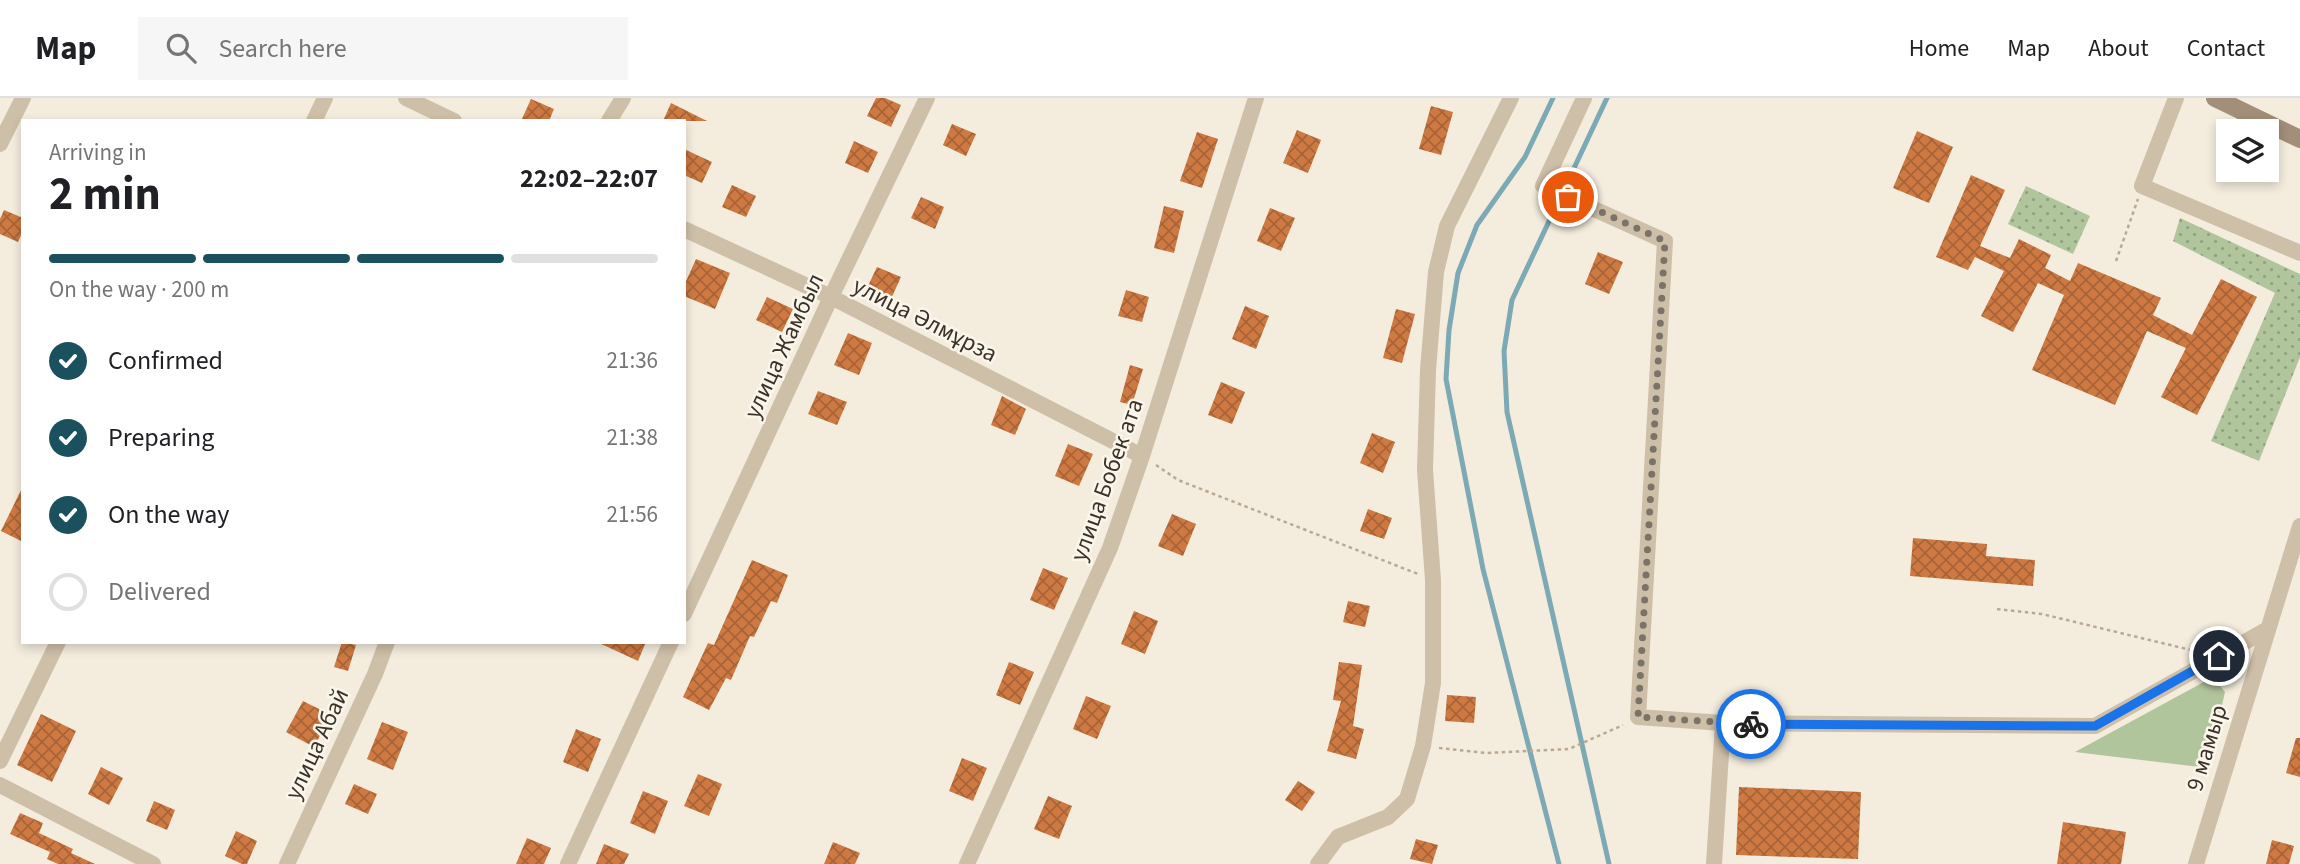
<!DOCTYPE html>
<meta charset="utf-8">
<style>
:root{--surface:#fff;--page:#f6f6f6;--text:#202124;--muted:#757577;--line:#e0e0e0;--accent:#1b505f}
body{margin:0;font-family:"Source Sans 3",sans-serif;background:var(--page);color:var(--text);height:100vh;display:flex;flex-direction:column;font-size:26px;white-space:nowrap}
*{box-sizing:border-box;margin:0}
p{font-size:23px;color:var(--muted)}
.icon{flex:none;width:38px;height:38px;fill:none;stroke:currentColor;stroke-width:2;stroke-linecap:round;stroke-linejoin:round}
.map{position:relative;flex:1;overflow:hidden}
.side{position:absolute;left:21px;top:21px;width:665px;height:525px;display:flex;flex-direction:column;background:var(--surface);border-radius:0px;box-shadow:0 4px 10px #0003}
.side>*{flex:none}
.fabs{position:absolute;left:2216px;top:21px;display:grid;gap:14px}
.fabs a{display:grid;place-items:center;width:63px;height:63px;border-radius:0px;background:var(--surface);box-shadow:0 4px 10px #0003;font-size:35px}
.pin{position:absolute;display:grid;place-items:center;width:60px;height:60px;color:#fff;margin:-30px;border:4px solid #fff;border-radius:50%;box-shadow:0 2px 7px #0007}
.courier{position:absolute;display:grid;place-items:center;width:70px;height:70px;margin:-35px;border:5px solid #1a73e8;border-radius:50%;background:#fff;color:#222;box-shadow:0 2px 9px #0007}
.summary em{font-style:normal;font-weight:700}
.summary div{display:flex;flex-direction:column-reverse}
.summary{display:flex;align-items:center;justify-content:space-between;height:119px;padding:0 28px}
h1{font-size:46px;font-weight:700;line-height:52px}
.bar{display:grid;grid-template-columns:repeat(4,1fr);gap:10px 7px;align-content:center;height:84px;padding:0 28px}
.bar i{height:9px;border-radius:5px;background:var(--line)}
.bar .current{background:var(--accent)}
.bar p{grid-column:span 4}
ol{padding:0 28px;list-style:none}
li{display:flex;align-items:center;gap:21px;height:77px}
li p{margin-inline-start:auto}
li .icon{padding:7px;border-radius:50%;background:var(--accent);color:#fff;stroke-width:4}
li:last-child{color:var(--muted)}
li i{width:38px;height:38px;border:4px solid var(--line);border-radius:50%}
header{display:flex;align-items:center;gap:42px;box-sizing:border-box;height:98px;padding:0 35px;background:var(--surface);border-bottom:2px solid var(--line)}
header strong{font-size:33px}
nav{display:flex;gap:38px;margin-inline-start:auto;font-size:24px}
.search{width:490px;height:63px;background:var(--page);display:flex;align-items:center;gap:18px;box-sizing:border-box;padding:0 24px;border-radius:0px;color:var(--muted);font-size:26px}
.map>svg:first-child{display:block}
.grass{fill:url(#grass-dots)}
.park{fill:#b1c59c}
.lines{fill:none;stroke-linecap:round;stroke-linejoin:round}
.stream{stroke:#7ba9b4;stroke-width:5}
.building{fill:url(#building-cross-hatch)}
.path{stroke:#baa992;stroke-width:2.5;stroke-dasharray:3.5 3.5;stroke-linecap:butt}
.street{stroke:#cebfa8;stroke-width:16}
.secondary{stroke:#a28e79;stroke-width:18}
.done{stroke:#7b7368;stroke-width:7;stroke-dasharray:0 12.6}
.route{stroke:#1a73e8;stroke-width:9}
.labels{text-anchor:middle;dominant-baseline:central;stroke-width:5;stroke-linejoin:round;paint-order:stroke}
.street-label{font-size:24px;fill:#3a3129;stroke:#fbf6eb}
</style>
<header>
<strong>Map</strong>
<div class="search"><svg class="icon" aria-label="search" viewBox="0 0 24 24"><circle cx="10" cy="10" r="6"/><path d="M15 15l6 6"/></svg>Search here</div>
<nav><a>Home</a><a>Map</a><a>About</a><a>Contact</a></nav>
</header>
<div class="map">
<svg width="2300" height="766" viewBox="0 0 2300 766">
<defs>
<pattern id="grass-dots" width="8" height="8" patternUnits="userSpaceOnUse" patternTransform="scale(1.75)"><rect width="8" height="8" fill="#b1c59c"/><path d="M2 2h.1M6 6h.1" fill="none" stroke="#91a17f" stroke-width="1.8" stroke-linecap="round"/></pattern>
<pattern id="building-cross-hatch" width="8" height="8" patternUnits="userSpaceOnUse" patternTransform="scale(1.75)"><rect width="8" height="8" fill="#ce7942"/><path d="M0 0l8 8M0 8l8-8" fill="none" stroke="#a86437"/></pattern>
</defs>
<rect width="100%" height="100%" fill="#f4edde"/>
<path class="grass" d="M 2026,88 L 2090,118 L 2073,156 L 2008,126 Z
M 2180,120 L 2300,176 L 2300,259 L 2259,363 L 2211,343 L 2275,195 L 2173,143 Z"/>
<path class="park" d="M 2213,579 L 2225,594 L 2208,670 L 2075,654 Z"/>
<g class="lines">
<path class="stream" d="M 1553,0 L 1525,59 L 1477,127 L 1458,175 L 1449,232 L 1446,281 L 1483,471 L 1559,766
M 1607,0 L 1512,202 L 1504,253 L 1507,314 L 1609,766"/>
</g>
<path class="building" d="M 876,0 L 885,0 L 901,7 L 891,29 L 867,18 Z
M 531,1 L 554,11 L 549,23 L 521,23 Z
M 671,5 L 707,23 L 663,23 Z
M 1431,8 L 1453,14 L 1441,57 L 1419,51 Z
M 952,26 L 976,36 L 966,58 L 943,47 Z
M 1297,32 L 1321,42 L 1308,75 L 1283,65 Z
M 1917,33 L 1953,49 L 1929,105 L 1893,90 Z
M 1197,34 L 1218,41 L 1202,90 L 1180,83 Z
M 854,43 L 878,54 L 868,75 L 845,65 Z
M 684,51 L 712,64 L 702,85 L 684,77 Z
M 1971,77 L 2005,92 L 1980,148 L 2010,160 L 2019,141 L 2051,157 L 2045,170 L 2070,183 L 2078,165 L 2161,200 L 2153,217 L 2192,237 L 2221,181 L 2257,199 L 2197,317 L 2161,299 L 2186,250 L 2147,233 L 2115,307 L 2032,272 L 2064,197 L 2038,185 L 2013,234 L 1981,218 L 2004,173 L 1975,159 L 1968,172 L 1936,159 Z
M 732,87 L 756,98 L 746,119 L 722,109 Z
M 921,99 L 944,109 L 935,131 L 911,120 Z
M 1164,108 L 1184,113 L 1174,155 L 1154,150 Z
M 1270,110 L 1295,120 L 1281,153 L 1257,143 Z
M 4,112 L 23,120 L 23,133 L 18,144 L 0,136 L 0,121 Z
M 1598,154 L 1623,164 L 1609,196 L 1585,186 Z
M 696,161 L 730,175 L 715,211 L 684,198 L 684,188 Z
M 877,169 L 901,179 L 891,201 L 867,190 Z
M 1126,192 L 1149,199 L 1142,224 L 1118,218 Z
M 767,199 L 793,211 L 782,234 L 756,222 Z
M 1245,208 L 1269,218 L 1256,251 L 1232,241 Z
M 1396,211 L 1415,216 L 1402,265 L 1383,260 Z
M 848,235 L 872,245 L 859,277 L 834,267 Z
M 1130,267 L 1143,271 L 1132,307 L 1120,304 Z
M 1221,284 L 1245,294 L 1232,326 L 1208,317 Z
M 818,293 L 847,304 L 837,327 L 808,316 Z
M 1002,298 L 1026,311 L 1015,337 L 991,327 Z
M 1372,335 L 1395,344 L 1383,375 L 1360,365 Z
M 1068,346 L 1093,356 L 1079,388 L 1055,378 Z
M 23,388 L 23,444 L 1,433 Z
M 1368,411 L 1392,420 L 1384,441 L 1360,433 Z
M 1172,416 L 1196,426 L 1183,458 L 1158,448 Z
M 1913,440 L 1987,446 L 1986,458 L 2035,462 L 2033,488 L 1910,478 Z
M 752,462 L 788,477 L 777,505 L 771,503 L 754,539 L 750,538 L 731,582 L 726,580 L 709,612 L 683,599 L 708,545 L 714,547 Z
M 1043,470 L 1068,480 L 1054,512 L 1030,502 Z
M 1348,503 L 1370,508 L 1365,529 L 1343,524 Z
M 1134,513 L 1158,523 L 1145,556 L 1121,546 Z
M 342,544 L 356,547 L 348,573 L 334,569 Z
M 597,544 L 646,544 L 638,563 Z
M 1009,564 L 1034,574 L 1020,607 L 996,597 Z
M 1339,564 L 1362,567 L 1353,628 L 1364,631 L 1356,661 L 1327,653 L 1341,603 L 1333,602 Z
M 1447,597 L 1476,599 L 1474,625 L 1445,623 Z
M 1086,598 L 1111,608 L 1097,641 L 1073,631 Z
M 303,603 L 331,617 L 314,649 L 286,634 Z
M 41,616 L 76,633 L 52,684 L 17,667 Z
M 382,624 L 408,634 L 393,672 L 367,661 Z
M 576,631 L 601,641 L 588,674 L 563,664 Z
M 2296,640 L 2300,640 L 2300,679 L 2286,675 Z
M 962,660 L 987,670 L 973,703 L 949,693 Z
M 101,669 L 123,680 L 109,707 L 88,696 Z
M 698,676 L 722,686 L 709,718 L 684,708 Z
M 1298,683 L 1315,694 L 1302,713 L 1285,702 Z
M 354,686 L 377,696 L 368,716 L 345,706 Z
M 1739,689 L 1861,694 L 1858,761 L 1736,757 Z
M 643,693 L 668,703 L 655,736 L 630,725 Z
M 1048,698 L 1072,708 L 1059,741 L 1034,731 Z
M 154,703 L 175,712 L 167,732 L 146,723 Z
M 20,715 L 43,725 L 39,735 L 73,751 L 71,755 L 95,766 L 58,766 L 47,761 L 50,754 L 10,736 Z
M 2063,724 L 2126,734 L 2121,766 L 2057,766 Z
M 236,733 L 257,743 L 247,766 L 242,766 L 225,758 Z
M 527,740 L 551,750 L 544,766 L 516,766 Z
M 1416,741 L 1438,747 L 1432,766 L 1410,761 Z
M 2272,742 L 2294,748 L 2289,766 L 2266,766 Z
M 833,744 L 860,755 L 855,766 L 824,766 Z
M 604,746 L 629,756 L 624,766 L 596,766 Z"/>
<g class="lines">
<path class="path" d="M 2116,163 L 2138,101
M 1156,367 L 1178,382 L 1418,476
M 1997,511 L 2042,516 L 2195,553
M 1439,650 L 1486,655 L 1569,651 L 1623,627"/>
<path class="street" d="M 406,0 L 454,23
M 1584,0 L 1543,88 L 1665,143 L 1638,619 L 1723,625 L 2095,628 L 2268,531
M 2176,0 L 2142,88 L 2300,155
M 314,23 L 325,0
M 609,23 L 623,0
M 0,46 L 23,0
M 684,131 L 831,199 L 1142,358
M 684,516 L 831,199 L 927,0
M 0,663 L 58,544
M 0,687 L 153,766
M 287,766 L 375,576 L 387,544
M 568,766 L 671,544
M 967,766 L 1110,450 L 1142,358 L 1256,0
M 1318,766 L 1338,739 L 1388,719 L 1407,701 L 1423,648 L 1433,585 L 1433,482 L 1425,372 L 1428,272 L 1436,174 L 1447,128 L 1511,0
M 1714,766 L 1723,625
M 2196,766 L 2300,428"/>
<path class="secondary" d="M 2215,0 L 2300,41"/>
</g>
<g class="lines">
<path class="done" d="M 1568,99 L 1665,143 L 1638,619 L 1751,626"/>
<path class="route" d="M 1751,626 L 2095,628 L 2219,558"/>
</g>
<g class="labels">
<g class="street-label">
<text transform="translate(925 222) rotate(27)">улица Әлмұрза</text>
<text transform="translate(784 248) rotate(-65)">улица Жамбыл</text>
<text transform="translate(1107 382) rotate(-70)">улица Бобек ата</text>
<text transform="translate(317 646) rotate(-65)">улица Абай</text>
<text transform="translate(2207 650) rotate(-73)">9 мамыр</text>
</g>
</g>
</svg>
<div class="fabs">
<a><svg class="icon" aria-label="layers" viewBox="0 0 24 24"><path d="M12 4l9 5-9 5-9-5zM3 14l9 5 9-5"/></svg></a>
</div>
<div class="pin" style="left:1568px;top:99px;background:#ea580c"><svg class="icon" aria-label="bag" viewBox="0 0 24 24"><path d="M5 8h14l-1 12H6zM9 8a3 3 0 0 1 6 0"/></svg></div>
<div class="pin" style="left:2219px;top:558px;background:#1f2937"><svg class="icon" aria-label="home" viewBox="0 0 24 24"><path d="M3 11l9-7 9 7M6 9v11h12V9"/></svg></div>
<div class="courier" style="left:1751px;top:626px"><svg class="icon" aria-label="bike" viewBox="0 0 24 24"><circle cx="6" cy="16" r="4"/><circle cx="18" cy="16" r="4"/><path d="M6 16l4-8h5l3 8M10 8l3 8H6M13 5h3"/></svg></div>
<section class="side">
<div class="summary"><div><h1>2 min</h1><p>Arriving in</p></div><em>22:02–22:07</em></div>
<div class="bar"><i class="current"></i><i class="current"></i><i class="current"></i><i></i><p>On the way · 200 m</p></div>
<ol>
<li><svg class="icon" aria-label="check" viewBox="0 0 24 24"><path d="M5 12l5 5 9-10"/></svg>Confirmed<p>21:36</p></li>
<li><svg class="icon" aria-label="check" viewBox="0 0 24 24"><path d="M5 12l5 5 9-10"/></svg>Preparing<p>21:38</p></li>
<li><svg class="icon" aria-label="check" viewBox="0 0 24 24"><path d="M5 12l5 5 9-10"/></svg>On the way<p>21:56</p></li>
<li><i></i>Delivered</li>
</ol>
</section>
</div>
